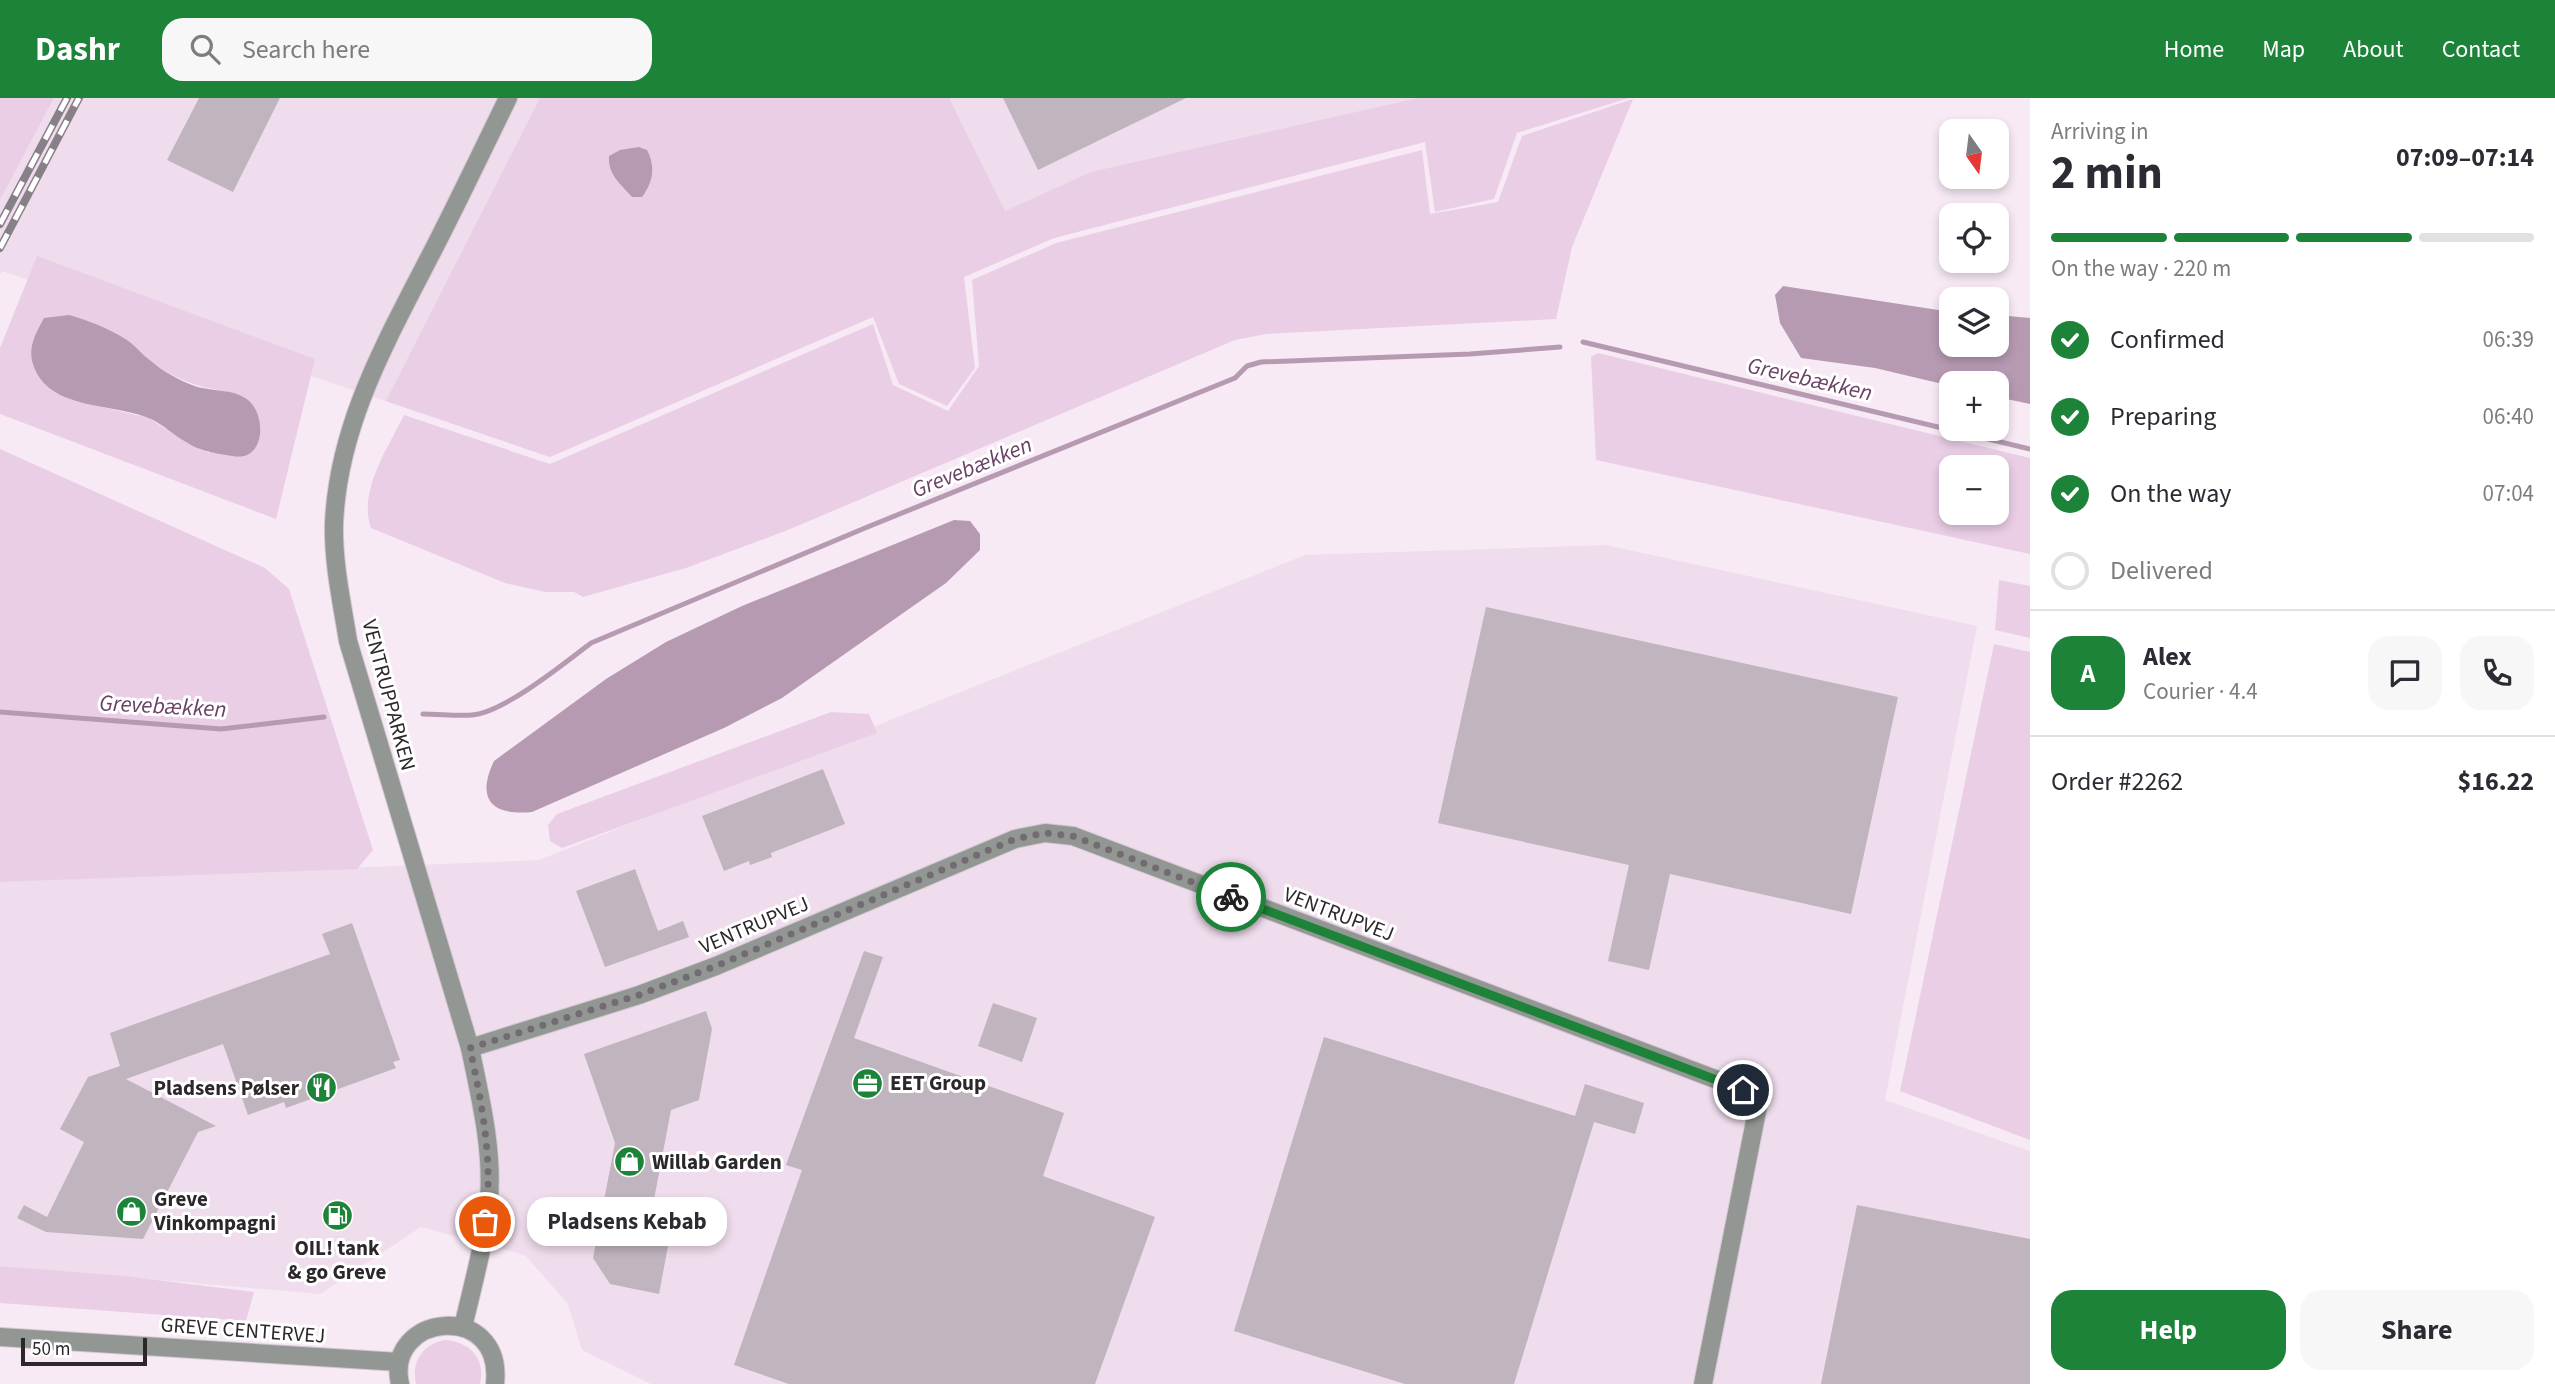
<!DOCTYPE html>
<meta charset="utf-8">
<style>
:root{--surface:#fff;--page:#f7f7f7;--text:#2b2b33;--muted:#7c7c81;--line:#e1e1e2;--accent:#1c8338}
body{margin:0;font-family:"Source Sans 3",sans-serif;background:var(--page);color:var(--text);height:100vh;display:flex;flex-direction:column;font-size:26px;white-space:nowrap}
*{box-sizing:border-box;margin:0}
p{font-size:23px;color:var(--muted)}
.icon{flex:none;width:38px;height:38px;fill:none;stroke:currentColor;stroke-width:2;stroke-linecap:round;stroke-linejoin:round}
.map{position:relative;flex:1;overflow:hidden}
.sheet{display:flex;flex-direction:column;background:var(--surface);width:525px}
.sheet>*{flex:none}
.needle{width:46px;rotate:166deg}
.tools{position:absolute;left:1939px;top:21px;display:grid;gap:14px}
.tools a{display:grid;place-items:center;width:70px;height:70px;border-radius:14px;background:var(--surface);box-shadow:0 4px 10px #0003;font-size:35px}
.scale{position:absolute;left:21px;bottom:18px;width:126px;box-sizing:border-box;padding-left:7px;border:4px solid #2c272b;border-top:0;font-size:19px;line-height:24px;white-space:nowrap;color:#2c272b;-webkit-text-stroke:5px #fff;paint-order:stroke}
.pin{position:absolute;display:grid;place-items:center;width:60px;height:60px;color:#fff;margin:-30px;border:4px solid #fff;border-radius:50%;box-shadow:0 2px 7px #0007}
.courier{position:absolute;display:grid;place-items:center;width:70px;height:70px;margin:-35px;border:5px solid #1c8338;border-radius:50%;background:#fff;color:#222;box-shadow:0 2px 9px #0007}
.bubble{position:absolute;height:49px;border-radius:21px;background:var(--surface);box-shadow:0 4px 10px #0003;font-size:23px;font-weight:700;line-height:49px;text-align:center}
.head em{font-style:normal;font-weight:700}
.head div{display:flex;flex-direction:column-reverse}
.head{display:flex;align-items:center;justify-content:space-between;height:119px;padding:0 21px}
h1{font-size:46px;font-weight:700;line-height:52px}
.bar{display:grid;grid-template-columns:repeat(4,1fr);gap:10px 7px;align-content:center;height:84px;padding:0 21px}
.bar i{height:9px;border-radius:5px;background:var(--line)}
.bar .active{background:var(--accent)}
.bar p{grid-column:span 4}
.line{display:flex;align-items:center;gap:18px;padding:0 21px;border-top:2px solid var(--line)}
.line div{flex:1}
.round{display:grid;place-items:center;flex:none;width:74px;height:74px;border-radius:21px;background:var(--page)}
ol{padding:0 21px;list-style:none}
li{display:flex;align-items:center;gap:21px;height:77px}
li p{margin-inline-start:auto}
li .icon{padding:7px;border-radius:50%;background:var(--accent);color:#fff;stroke-width:4}
li:last-child{color:var(--muted)}
li i{width:38px;height:38px;border:4px solid var(--line);border-radius:50%}
.action{display:flex;gap:14px;margin-top:auto;padding:14px 21px}
.action a{flex:1;height:80px;border-radius:21px;background:var(--accent);color:#fff;font-size:28px;font-weight:700;line-height:80px;text-align:center}
.action a+a{background:var(--page);color:var(--text)}
header{display:flex;align-items:center;gap:42px;box-sizing:border-box;height:98px;padding:0 35px;background:var(--accent);color:#fff}
header strong{font-size:33px}
nav{display:flex;gap:38px;margin-inline-start:auto;font-size:24px}
.search{width:490px;height:63px;background:var(--page);display:flex;align-items:center;gap:18px;box-sizing:border-box;padding:0 24px;border-radius:21px;color:var(--muted);font-size:26px}
main{display:flex;flex:1;min-height:0}
.map>svg:first-child{display:block}
.built{fill:#efdcec}
.green{fill:#eacee6;fill-rule:evenodd}
.water{fill:#b69ab2}
.lines{fill:none;stroke-linecap:round;stroke-linejoin:round}
.stream{stroke:#b69ab2;stroke-width:5}
.building{fill:#c0b4be}
.minor-casing{stroke:#d2c7d1;stroke-width:20}
.tertiary-casing{stroke:#d2c7d1;stroke-width:20}
.minor{stroke:#929793;stroke-width:18}
.tertiary{stroke:#929793;stroke-width:18}
.rail-casing{stroke:#888087;stroke-width:8}
.rail{stroke:#fff;stroke-width:5;stroke-dasharray:16;stroke-linecap:butt}
.done{stroke:#736b72;stroke-width:7;stroke-dasharray:0 12.6}
.route{stroke:#1c8338;stroke-width:9}
.labels{text-anchor:middle;dominant-baseline:central;stroke-width:6;stroke-linejoin:round;paint-order:stroke}
.street-label{font-size:21px;fill:#2c272b;stroke:#fff}
.poi-label{font-size:21px;font-weight:bold;fill:#2c272b;stroke:#fff;text-anchor:start}
.water-label{font-size:23px;font-style:italic;fill:#694165;stroke:#fff}
</style>
<header>
<strong>Dashr</strong>
<div class="search"><svg class="icon" aria-label="search" viewBox="0 0 24 24"><circle cx="10" cy="10" r="6"/><path d="M15 15l6 6"/></svg>Search here</div>
<nav><a>Home</a><a>Map</a><a>About</a><a>Contact</a></nav>
</header>
<main>
<div class="map">
<svg width="2030" height="1286" viewBox="0 0 2030 1286">
<rect width="100%" height="100%" fill="#f7eaf5"/>
<path class="built" d="M 54,0 L 1593,0 L 1054,140 L 550,359 L 2,173 L 0,176 L 0,102 Z
M 1606,447 L 1977,528 L 1885,1002 L 2030,1053 L 2030,1286 L 651,1286 L 582,1252 L 568,1206 L 525,1157 L 421,1129 L 320,1196 L 0,1168 L 0,784 L 539,762 L 1305,457 Z"/>
<path class="green" d="M 0,0 L 54,0 L 0,102 Z
M 540,0 L 949,0 L 1005,113 L 1091,74 L 1418,0 L 1629,0 L 1517,35 L 1494,101 L 1435,114 L 1425,44 L 1054,140 L 964,179 L 975,270 L 947,308 L 899,286 L 873,219 L 550,359 L 386,303 Z
M 1633,1 L 1572,149 L 1556,221 L 1266,236 L 1235,242 L 788,432 L 686,470 L 583,499 L 574,494 L 545,494 L 505,485 L 371,430 C 358,393 388,350 404,317 L 550,366 L 873,226 L 893,287 L 948,313 L 979,268 L 972,182 L 1056,145 L 1422,52 L 1430,116 L 1498,104 L 1522,38 Z
M 37,158 L 315,261 L 276,421 L 0,316 L 0,250 ZM 150,263 C 179,283 194,288 229,294 L 209,355 L 186,344 L 149,320 L 73,302 L 45,287 Z
M 1598,255 L 2030,360 L 2030,456 L 1596,362 L 1591,259 ZM 1951,369 L 1997,369 L 1997,415 L 1951,415 Z
M 0,351 L 265,470 L 289,491 L 373,752 L 357,771 L 0,784 Z
M 1999,482 L 2030,488 L 2030,540 L 1995,532 Z
M 1994,546 L 2030,554 L 2030,1042 L 1900,993 Z
M 831,614 L 869,616 L 877,635 L 562,750 L 550,743 L 548,727 L 557,716 Z
M 0,1168 L 124,1178 L 254,1194 L 246,1223 L 0,1205 Z
M 444,1242 C 469,1243 486,1260 480,1286 L 416,1286 C 411,1264 422,1247 444,1242 Z"/>
<path class="water" d="M 639,49 L 647,52 C 656,69 653,84 642,99 L 632,99 C 620,85 608,77 609,58 L 620,52 Z
M 1783,188 L 1951,214 L 1951,247 L 1997,247 L 1997,217 L 2030,220 L 2030,306 L 1997,299 L 1997,285 L 1951,285 L 1951,288 L 1875,270 L 1801,260 L 1780,225 L 1775,197 Z
M 69,217 C 90,223 108,230 127,242 C 136,248 142,257 151,263 C 163,273 177,281 192,287 C 209,294 233,290 248,302 C 263,314 266,348 247,357 C 240,360 233,358 226,357 C 212,355 198,352 186,344 C 173,337 164,327 151,321 C 118,306 61,312 39,279 C 25,256 32,242 44,220 Z
M 954,422 L 970,423 L 980,436 L 980,452 L 946,485 L 782,600 L 724,630 L 532,714 C 491,718 476,701 494,663 L 606,581 L 666,544 L 742,508 Z"/>
<g class="lines">
<path class="stream" d="M 1583,244 L 2030,351
M 0,614 L 221,631 L 324,619
M 423,616 C 439,616 456,618 472,617 C 503,615 565,565 591,545 L 865,430 L 1235,280 L 1247,268 L 1261,264 L 1470,256 L 1560,249"/>
</g>
<path class="building" d="M 199,0 L 280,0 L 233,94 L 167,62 Z
M 1003,0 L 1186,0 L 1038,72 Z
M 1486,509 L 1898,599 L 1851,816 L 1670,776 L 1649,872 L 1608,863 L 1629,767 L 1438,725 Z
M 823,671 L 845,726 L 771,755 L 772,759 L 750,767 L 749,763 L 724,773 L 702,718 Z
M 635,771 L 658,833 L 683,823 L 689,839 L 605,869 L 576,793 Z
M 352,825 L 400,962 L 393,964 L 396,970 L 286,1010 L 284,1004 L 248,1017 L 223,946 L 126,981 L 216,1028 L 198,1034 L 143,1141 L 46,1134 L 17,1120 L 24,1107 L 47,1119 L 84,1044 L 60,1031 L 88,979 L 120,968 L 110,935 L 330,856 L 322,836 Z
M 864,853 L 883,859 L 854,940 L 1064,1015 L 1043,1078 L 1155,1119 L 1095,1286 L 789,1286 L 734,1267 L 802,1072 L 786,1067 Z
M 993,905 L 1037,920 L 1022,964 L 978,948 Z
M 706,913 L 712,931 L 699,1002 L 671,1012 L 652,1112 L 674,1116 L 659,1196 L 610,1186 L 593,1160 L 615,1045 L 584,956 Z
M 1324,939 L 1575,1018 L 1585,986 L 1644,1005 L 1635,1036 L 1594,1024 L 1514,1286 L 1405,1286 L 1234,1233 Z
M 1857,1107 L 2030,1141 L 2030,1286 L 1821,1286 Z"/>
<g class="lines">
<defs>
<path id="minor" d="M 470,950 L 639,897 L 716,868 L 1015,741 L 1045,735 L 1073,738 L 1760,998 L 1703,1286"/>
<path id="tertiary" d="M 463,1229 C 473,1186 485,1144 489,1101 C 493,1050 480,999 470,950 L 348,543 C 342,505 333,465 334,426 C 338,327 386,244 430,158 C 457,106 482,53 508,0
M 0,1239 L 399,1264
M 400,1286 C 384,1215 504,1202 495,1286"/>
</defs>
<use href="#minor" class="minor-casing"/>
<use href="#tertiary" class="tertiary-casing"/>
<use href="#minor" class="minor"/>
<use href="#tertiary" class="tertiary"/>
<defs>
<path id="rail" d="M 0,126 L 67,0
M 0,150 L 79,0"/>
</defs>
<use href="#rail" class="rail-casing"/>
<use href="#rail" class="rail"/>
</g>
<g class="lines">
<path class="done" d="M 485,1124 C 494,1065 482,1007 470,950 L 639,897 L 716,868 L 1015,741 L 1045,735 L 1073,738 L 1231,799"/>
<path class="route" d="M 1231,799 L 1743,992"/>
</g>
<defs>
<symbol id="office-disc" viewBox="-11 -11 22 22"><circle r="9.5" fill="#1c8338" stroke="#fff"/><path d="M-6-3h4V-5.5h4V-3h4V5H-6ZM-1-4.5V-3h2v-1.5ZM-6 0V1H6V0Z" fill="#fff"/></symbol>
<symbol id="restaurant-disc" viewBox="-11 -11 22 22"><circle r="9.5" fill="#1c8338" stroke="#fff"/><path d="M-5-6h1v4h1v-4h1v4h1v-4h1v5L-1.5 .5V6h-2V.5L-5-1ZM5-6V6H3V1.5H1.5Q1.5-4 5-6Z" fill="#fff"/></symbol>
<symbol id="shop-disc" viewBox="-11 -11 22 22"><circle r="9.5" fill="#1c8338" stroke="#fff"/><path d="M-5-2.5h2.3a2.7 3.5 0 0 1 5.4 0H5L5.5 6h-11ZM-1.5-2.5h3a1.5 2.3 0 0 0-3 0Z" fill="#fff"/></symbol>
<symbol id="fuel-disc" viewBox="-11 -11 22 22"><circle r="9.5" fill="#1c8338" stroke="#fff"/><path d="M-5.5-6h7V0h2V4h1.3V-2.5L3-4.5l.8-.8L6-3V5H2.5V1h-1V6h-7ZM-4.2-4.7v3.2H.2V-4.7Z" fill="#fff"/></symbol>
</defs>
<g fill-rule="evenodd">
<use href="#office-disc" x="850" y="968" width="35" height="35"/>
<use href="#restaurant-disc" x="304" y="972" width="35" height="35"/>
<use href="#shop-disc" x="612" y="1046" width="35" height="35"/>
<use href="#shop-disc" x="114" y="1096" width="35" height="35"/>
<use href="#fuel-disc" x="320" y="1100" width="35" height="35"/>
</g>
<g class="labels">
<g class="street-label">
<text transform="translate(389 597) rotate(75)">VENTRUPPARKEN</text>
<text transform="translate(1339 816) rotate(21)">VENTRUPVEJ</text>
<text transform="translate(754 827) rotate(-23)">VENTRUPVEJ</text>
<text transform="translate(243 1232) rotate(4)">GREVE CENTERVEJ</text>
</g>
<g class="poi-label">
<text x="890" y="985">EET Group</text>
<text x="299" y="990" text-anchor="end">Pladsens Pølser</text>
<text x="652" y="1064">Willab Garden</text>
<text x="154" y="1101">Greve<tspan x="154" dy="24">Vinkompagni</tspan></text>
<text x="337" y="1150" text-anchor="middle">OIL! tank<tspan x="337" dy="24">&amp; go Greve</tspan></text>
</g>
<g class="water-label">
<text transform="translate(1810 281) rotate(13)">Grevebækken</text>
<text transform="translate(972 369) rotate(-22)">Grevebækken</text>
<text transform="translate(163 608) rotate(3)">Grevebækken</text>
</g>
</g>
</svg>
<div class="tools">
<a><svg class="needle" viewBox="-14 -14 28 28"><path d="M0-13l5 13h-10z" fill="#e53935"/><path d="M0 13l5-13h-10z" fill="#7c7c81"/></svg></a>
<a><svg class="icon" aria-label="locate" viewBox="0 0 24 24"><circle cx="12" cy="12" r="6"/><path d="M12 2v4M12 18v4M2 12h4M18 12h4"/></svg></a>
<a><svg class="icon" aria-label="layers" viewBox="0 0 24 24"><path d="M12 4l9 5-9 5-9-5zM3 14l9 5 9-5"/></svg></a>
<a>+</a>
<a>−</a>
</div>
<div class="scale">50 m</div>
<div class="pin" style="left:485px;top:1124px;background:#ea580c"><svg class="icon" aria-label="bag" viewBox="0 0 24 24"><path d="M5 8h14l-1 12H6zM9 8a3 3 0 0 1 6 0"/></svg></div>
<div class="pin" style="left:1743px;top:992px;background:#1f2937"><svg class="icon" aria-label="home" viewBox="0 0 24 24"><path d="M3 11l9-7 9 7M6 9v11h12V9"/></svg></div>
<div class="courier" style="left:1231px;top:799px"><svg class="icon" aria-label="bike" viewBox="0 0 24 24"><circle cx="6" cy="16" r="4"/><circle cx="18" cy="16" r="4"/><path d="M6 16l4-8h5l3 8M10 8l3 8H6M13 5h3"/></svg></div>
<div class="bubble" style="left:527px;top:1099px;width:200px">Pladsens Kebab</div>
</div>
<section class="sheet">
<div class="head"><div><h1>2 min</h1><p>Arriving in</p></div><em>07:09–07:14</em></div>
<div class="bar"><i class="active"></i><i class="active"></i><i class="active"></i><i></i><p>On the way · 220 m</p></div>
<ol>
<li><svg class="icon" aria-label="check" viewBox="0 0 24 24"><path d="M5 12l5 5 9-10"/></svg>Confirmed<p>06:39</p></li>
<li><svg class="icon" aria-label="check" viewBox="0 0 24 24"><path d="M5 12l5 5 9-10"/></svg>Preparing<p>06:40</p></li>
<li><svg class="icon" aria-label="check" viewBox="0 0 24 24"><path d="M5 12l5 5 9-10"/></svg>On the way<p>07:04</p></li>
<li><i></i>Delivered</li>
</ol>
<div class="line" style="height:126px"><b class="round" style="background:var(--accent);color:#fff">A</b><div><b>Alex</b><p>Courier · 4.4</p></div><a class="round"><svg class="icon" aria-label="chat" viewBox="0 0 24 24"><path d="M4 5h16v11H9l-5 4z"/></svg></a><a class="round"><svg class="icon" aria-label="phone" viewBox="0 0 24 24"><path d="M5 4h4l2 5-3 2q2 4 5 5l2-3 5 2v4C11 20 4 13 5 4z"/></svg></a></div>
<div class="line" style="height:91px"><div>Order #2262</div><b>$16.22</b></div>
<div class="action"><a>Help</a><a>Share</a></div>
</section>
</main>
